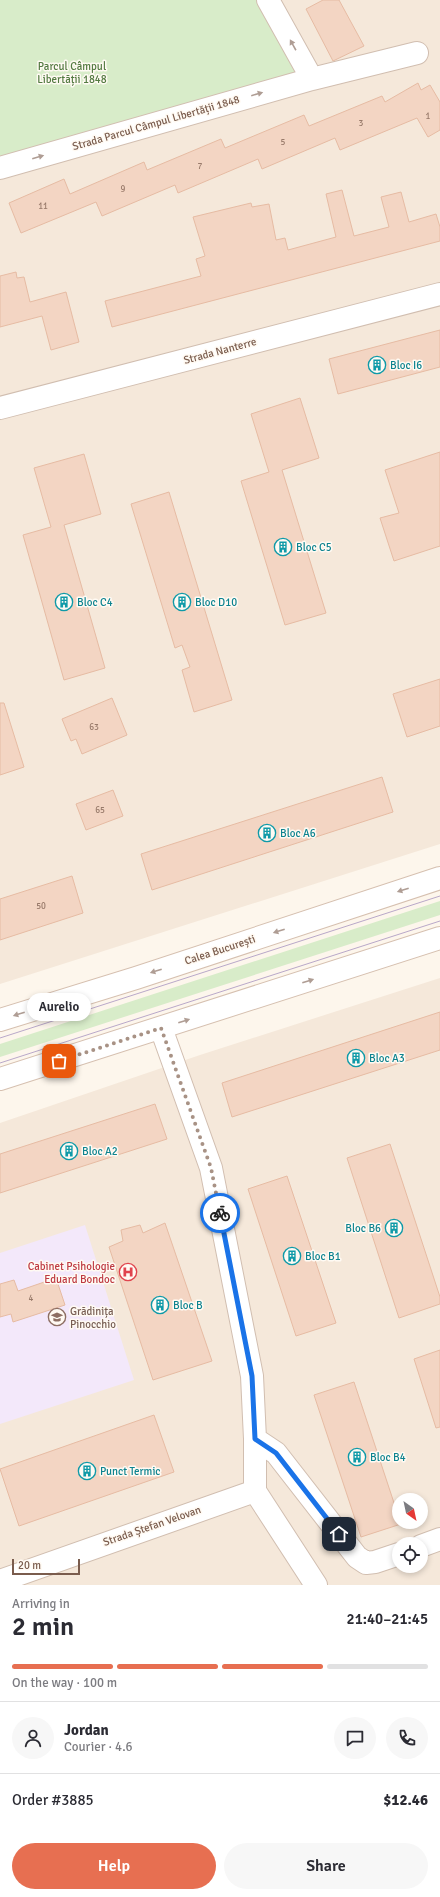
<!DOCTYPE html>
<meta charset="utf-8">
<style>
:root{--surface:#fff;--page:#f7f7f7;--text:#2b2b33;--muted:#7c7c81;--line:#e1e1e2;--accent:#e76f51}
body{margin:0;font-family:Signika,sans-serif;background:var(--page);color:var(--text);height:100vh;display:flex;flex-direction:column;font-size:15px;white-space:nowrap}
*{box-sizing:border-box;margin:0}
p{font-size:13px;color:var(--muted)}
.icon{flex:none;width:22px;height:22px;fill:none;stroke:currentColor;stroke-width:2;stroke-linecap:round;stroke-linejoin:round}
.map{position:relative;height:1585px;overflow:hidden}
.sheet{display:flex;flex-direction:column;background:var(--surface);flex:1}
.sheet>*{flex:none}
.needle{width:26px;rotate:147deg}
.controls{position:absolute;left:392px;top:1493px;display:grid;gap:8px}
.controls a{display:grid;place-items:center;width:36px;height:36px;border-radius:50%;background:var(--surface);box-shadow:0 2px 6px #0003;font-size:20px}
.scale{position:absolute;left:12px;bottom:10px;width:68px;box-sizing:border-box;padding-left:4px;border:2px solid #7a5c4d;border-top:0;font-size:11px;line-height:14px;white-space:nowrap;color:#7a5c4d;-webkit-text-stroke:3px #fffaf3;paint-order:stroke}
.pin{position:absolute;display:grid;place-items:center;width:34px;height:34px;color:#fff;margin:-17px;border-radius:8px;box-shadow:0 2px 6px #0006}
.courier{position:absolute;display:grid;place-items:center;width:40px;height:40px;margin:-20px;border:3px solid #1a73e8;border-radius:50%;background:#fff;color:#222;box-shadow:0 1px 5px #0007}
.bubble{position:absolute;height:28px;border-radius:14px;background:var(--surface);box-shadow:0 2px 6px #0003;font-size:13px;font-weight:600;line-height:28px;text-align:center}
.head em{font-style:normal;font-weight:600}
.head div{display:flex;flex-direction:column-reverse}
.head{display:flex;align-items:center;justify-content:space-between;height:68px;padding:0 12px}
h1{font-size:26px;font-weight:600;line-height:30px}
.bar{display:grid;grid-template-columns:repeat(4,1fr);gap:6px 4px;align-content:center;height:48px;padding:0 12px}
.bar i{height:5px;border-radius:3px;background:var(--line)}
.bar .on{background:var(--accent)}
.bar p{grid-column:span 4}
.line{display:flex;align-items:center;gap:10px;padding:0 12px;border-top:1px solid var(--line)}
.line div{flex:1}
.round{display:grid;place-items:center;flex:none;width:42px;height:42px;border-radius:21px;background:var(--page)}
.action{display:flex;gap:8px;margin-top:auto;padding:8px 12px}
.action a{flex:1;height:46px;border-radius:24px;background:var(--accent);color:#fff;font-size:16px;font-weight:600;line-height:46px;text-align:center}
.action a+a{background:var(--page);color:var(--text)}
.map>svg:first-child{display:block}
.residential{fill:#f5e8da;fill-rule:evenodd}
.education{fill:#f3e8fa}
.green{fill:#d8ecc9}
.building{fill:#f3d5c3;stroke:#e6bba3}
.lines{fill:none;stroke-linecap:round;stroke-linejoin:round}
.minor-casing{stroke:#d1beb0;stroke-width:24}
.tertiary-casing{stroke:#d1beb0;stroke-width:24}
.secondary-casing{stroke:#d6c0b0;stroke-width:24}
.minor{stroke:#fff;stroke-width:22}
.tertiary{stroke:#fff;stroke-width:22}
.secondary{stroke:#fff;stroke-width:22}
.tram{stroke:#b9a8c9;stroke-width:1}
.oneway{fill:#af9d94}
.done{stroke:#a89285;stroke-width:4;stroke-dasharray:0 7.2}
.route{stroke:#1a73e8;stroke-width:5}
.labels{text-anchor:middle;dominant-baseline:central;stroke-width:3;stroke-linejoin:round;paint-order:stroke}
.number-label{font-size:9px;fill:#987a6a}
.park-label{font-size:11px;fill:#537a41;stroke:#fffaf3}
.street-label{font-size:11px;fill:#7a5c4d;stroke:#fffaf3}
.culture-label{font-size:11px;fill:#0d838f;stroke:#fffaf3;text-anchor:start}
.health-label{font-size:11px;fill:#be3a42;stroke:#fffaf3;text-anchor:end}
.education-label{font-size:11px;fill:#785e54;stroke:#fffaf3;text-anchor:start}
</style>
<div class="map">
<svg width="440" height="1585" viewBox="0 0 440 1585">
<rect width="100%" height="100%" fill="#fdf6ec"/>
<path class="residential" d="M 0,0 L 440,0 L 440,844 L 0,984 Z
M 440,978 L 440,1585 L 0,1585 L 0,1123 L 200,1055 ZM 399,1500 L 421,1500 L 421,1522 L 399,1522 ZM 399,1544 L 421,1544 L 421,1566 L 399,1566 Z"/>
<path class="education" d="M 85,1225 L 134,1380 L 0,1424 L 0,1253 Z"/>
<path class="green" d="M 0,0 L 268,0 L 312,79 L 0,168 Z
M 440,901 L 440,915 L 0,1057 L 0,1044 Z"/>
<path class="building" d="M 323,0 L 339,0 L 364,46 L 333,61 L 306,9 Z
M 418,83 L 421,90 L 430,85 L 440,102 L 440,130 L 428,137 L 417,118 L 340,150 L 335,138 L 262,169 L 258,159 L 178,193 L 175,185 L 102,216 L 96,202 L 21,233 L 9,203 L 64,179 L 70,194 L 144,162 L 147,170 L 221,139 L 225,148 L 304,115 L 309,126 L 382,96 L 385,102 Z
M 342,190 L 354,236 L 389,227 L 381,197 L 401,192 L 409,222 L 436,214 L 440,227 L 440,241 L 112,327 L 105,301 L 201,276 L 196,259 L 205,256 L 193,217 L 251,203 L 252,207 L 269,204 L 276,240 L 285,238 L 288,250 L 336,237 L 326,194 Z
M 16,272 L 17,278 L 24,277 L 30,302 L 66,292 L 79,342 L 51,350 L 42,316 L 0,327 L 0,276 Z
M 440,330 L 440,367 L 338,394 L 329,359 Z
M 300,398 L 319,458 L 282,470 L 326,613 L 285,625 L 241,481 L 269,472 L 251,414 Z
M 440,452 L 440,546 L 394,561 L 380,518 L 399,513 L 385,470 Z
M 84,454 L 101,514 L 64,525 L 105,668 L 64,680 L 23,535 L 51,527 L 34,468 Z
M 169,492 L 232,700 L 194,712 L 182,670 L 190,667 L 182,645 L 175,648 L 131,504 Z
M 440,679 L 440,726 L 407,737 L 393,694 Z
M 112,698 L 127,735 L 82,754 L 76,739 L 71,741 L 62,719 Z
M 0,703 L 4,703 L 24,767 L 0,775 Z
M 382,777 L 393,812 L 152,890 L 141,854 Z
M 113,790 L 123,816 L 86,830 L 76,804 Z
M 72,876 L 83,913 L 0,940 L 0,899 Z
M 440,1012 L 440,1050 L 232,1117 L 222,1083 Z
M 155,1104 L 167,1139 L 0,1193 L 0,1154 Z
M 390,1144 L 440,1297 L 440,1304 L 399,1318 L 347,1158 Z
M 287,1176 L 336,1323 L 296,1336 L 248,1189 Z
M 165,1223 L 212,1361 L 153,1380 L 109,1247 L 123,1241 L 121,1230 L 140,1225 L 143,1233 Z
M 56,1278 L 65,1305 L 13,1322 L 11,1314 L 0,1317 L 0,1284 L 14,1280 L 18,1291 Z
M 440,1350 L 440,1427 L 436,1428 L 414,1359 Z
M 354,1382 L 401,1524 L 361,1537 L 314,1395 Z
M 154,1415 L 174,1472 L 19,1526 L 0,1469 Z"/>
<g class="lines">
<defs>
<path id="minor" d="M 268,0 L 312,79
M 0,168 L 312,79 L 417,53
M 161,1028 L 211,1168 L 252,1376 L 255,1439 L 255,1491
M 255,1439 L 276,1453 L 357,1557 L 366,1563 L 375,1562 L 399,1554
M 255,1491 L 316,1585
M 421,1546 L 440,1539
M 0,1581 L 255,1491"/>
<path id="tertiary" d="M 0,408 L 440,294"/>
<path id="secondary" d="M 0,1020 L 136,978 L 440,878
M 0,1079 L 440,938"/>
</defs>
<use href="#minor" class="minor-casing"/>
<use href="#tertiary" class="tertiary-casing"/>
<use href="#secondary" class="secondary-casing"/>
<use href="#minor" class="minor"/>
<use href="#tertiary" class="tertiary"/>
<use href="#secondary" class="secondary"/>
<path class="tram" d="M 0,1038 L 440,896
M 0,1063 L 440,921"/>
</g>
<defs><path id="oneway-solid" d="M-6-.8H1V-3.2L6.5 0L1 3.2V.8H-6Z"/></defs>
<g class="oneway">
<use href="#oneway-solid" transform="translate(293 45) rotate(-119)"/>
<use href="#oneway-solid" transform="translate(257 94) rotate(-16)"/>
<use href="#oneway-solid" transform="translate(38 157) rotate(-16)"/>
<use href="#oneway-solid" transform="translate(403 890) rotate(162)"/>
<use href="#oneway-solid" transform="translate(279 931) rotate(162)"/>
<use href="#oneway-solid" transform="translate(156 971) rotate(162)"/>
<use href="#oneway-solid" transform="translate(308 981) rotate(-18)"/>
<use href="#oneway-solid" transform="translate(19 1014) rotate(163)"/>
<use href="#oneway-solid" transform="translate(184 1021) rotate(-18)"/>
</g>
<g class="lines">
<path class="done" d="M 59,1061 L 161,1028 L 211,1168 L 220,1213"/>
<path class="route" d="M 220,1213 L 252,1376 L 255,1439 L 276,1453 L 339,1534"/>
</g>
<defs>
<symbol id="building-ring" viewBox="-11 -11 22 22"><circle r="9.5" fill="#fffaf3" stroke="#0f9aa8" stroke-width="1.5"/><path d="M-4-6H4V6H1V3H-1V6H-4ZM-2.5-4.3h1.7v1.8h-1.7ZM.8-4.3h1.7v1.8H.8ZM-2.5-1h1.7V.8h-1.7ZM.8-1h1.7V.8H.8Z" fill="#0f9aa8"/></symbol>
<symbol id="hospital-ring" viewBox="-11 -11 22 22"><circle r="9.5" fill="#fffaf3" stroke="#e0444e" stroke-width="1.5"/><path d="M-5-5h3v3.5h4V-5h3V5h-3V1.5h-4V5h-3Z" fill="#e0444e"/></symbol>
<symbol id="school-ring" viewBox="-11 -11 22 22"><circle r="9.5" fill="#fffaf3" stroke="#8d6e63" stroke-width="1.5"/><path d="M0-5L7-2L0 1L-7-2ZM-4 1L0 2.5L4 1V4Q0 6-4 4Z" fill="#8d6e63"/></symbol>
</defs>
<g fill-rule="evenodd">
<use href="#building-ring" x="367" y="355" width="20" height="20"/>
<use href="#building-ring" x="273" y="537" width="20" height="20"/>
<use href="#building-ring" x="54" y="592" width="20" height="20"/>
<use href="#building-ring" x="172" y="592" width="20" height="20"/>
<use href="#building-ring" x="257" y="823" width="20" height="20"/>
<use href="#building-ring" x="346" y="1048" width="20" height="20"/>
<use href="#building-ring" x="59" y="1141" width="20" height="20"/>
<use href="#building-ring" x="384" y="1218" width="20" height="20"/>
<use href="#building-ring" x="282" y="1246" width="20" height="20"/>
<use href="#hospital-ring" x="118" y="1262" width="20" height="20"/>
<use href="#building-ring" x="150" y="1295" width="20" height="20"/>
<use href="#school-ring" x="47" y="1307" width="20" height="20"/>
<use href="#building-ring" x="347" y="1447" width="20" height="20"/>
<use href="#building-ring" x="77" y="1461" width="20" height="20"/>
</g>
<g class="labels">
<g class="number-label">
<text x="428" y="116">1</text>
<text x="361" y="123">3</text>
<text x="283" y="142">5</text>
<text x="200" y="166">7</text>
<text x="123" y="189">9</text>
<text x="43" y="206">11</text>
<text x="94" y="727">63</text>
<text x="100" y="810">65</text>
<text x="41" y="906">50</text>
<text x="31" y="1298">4</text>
</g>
<g class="park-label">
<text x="72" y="66">Parcul Câmpul<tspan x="72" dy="13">Libertății 1848</tspan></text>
</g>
<g class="street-label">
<text transform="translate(156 123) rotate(-16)">Strada Parcul Câmpul Libertății 1848</text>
<text transform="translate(220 351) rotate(-15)">Strada Nanterre</text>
<text transform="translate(220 950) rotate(-18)">Calea București</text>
<text transform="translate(152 1526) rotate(-19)">Strada Ștefan Velovan</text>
</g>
<g class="culture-label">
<text x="390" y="365">Bloc I6</text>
<text x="296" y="547">Bloc C5</text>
<text x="77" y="602">Bloc C4</text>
<text x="195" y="602">Bloc D10</text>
<text x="280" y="833">Bloc A6</text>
<text x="369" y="1058">Bloc A3</text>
<text x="82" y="1151">Bloc A2</text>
<text x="381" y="1228" text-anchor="end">Bloc B6</text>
<text x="305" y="1256">Bloc B1</text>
<text x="173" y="1305">Bloc B</text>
<text x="370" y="1457">Bloc B4</text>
<text x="100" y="1471">Punct Termic</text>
</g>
<g class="health-label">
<text x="115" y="1266">Cabinet Psihologie<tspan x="115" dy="13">Eduard Bondoc</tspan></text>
</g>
<g class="education-label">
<text x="70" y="1311">Grădinița<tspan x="70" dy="13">Pinocchio</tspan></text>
</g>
</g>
</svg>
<div class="controls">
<a><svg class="needle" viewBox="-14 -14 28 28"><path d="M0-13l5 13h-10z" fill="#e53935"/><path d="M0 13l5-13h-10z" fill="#7c7c81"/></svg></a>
<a><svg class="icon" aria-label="locate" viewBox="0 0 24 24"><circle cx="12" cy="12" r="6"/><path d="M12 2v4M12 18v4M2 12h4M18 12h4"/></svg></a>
</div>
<div class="scale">20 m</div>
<div class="pin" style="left:59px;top:1061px;background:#ea580c"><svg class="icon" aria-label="bag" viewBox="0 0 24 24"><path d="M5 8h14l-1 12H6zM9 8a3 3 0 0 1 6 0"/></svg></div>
<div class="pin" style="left:339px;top:1534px;background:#1f2937"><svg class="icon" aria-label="home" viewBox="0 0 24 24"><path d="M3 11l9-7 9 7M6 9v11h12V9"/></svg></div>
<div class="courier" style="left:220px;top:1213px"><svg class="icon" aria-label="bike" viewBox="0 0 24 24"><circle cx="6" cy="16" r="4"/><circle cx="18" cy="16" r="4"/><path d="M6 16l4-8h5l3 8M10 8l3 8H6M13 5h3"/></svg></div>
<div class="bubble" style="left:27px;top:993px;width:64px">Aurelio</div>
</div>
<section class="sheet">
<div class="head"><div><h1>2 min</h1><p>Arriving in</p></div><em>21:40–21:45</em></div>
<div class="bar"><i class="on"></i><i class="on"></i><i class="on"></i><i></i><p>On the way · 100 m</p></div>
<div class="line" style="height:72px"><a class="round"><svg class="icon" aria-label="person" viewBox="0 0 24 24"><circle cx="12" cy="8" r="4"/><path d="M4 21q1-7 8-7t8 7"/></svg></a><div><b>Jordan</b><p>Courier · 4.6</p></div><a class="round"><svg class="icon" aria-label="chat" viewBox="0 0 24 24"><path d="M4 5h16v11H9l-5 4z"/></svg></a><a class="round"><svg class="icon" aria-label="phone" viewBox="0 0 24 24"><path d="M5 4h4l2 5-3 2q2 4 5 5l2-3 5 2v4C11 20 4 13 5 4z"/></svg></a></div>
<div class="line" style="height:52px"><div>Order #3885</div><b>$12.46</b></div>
<div class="action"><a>Help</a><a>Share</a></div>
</section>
